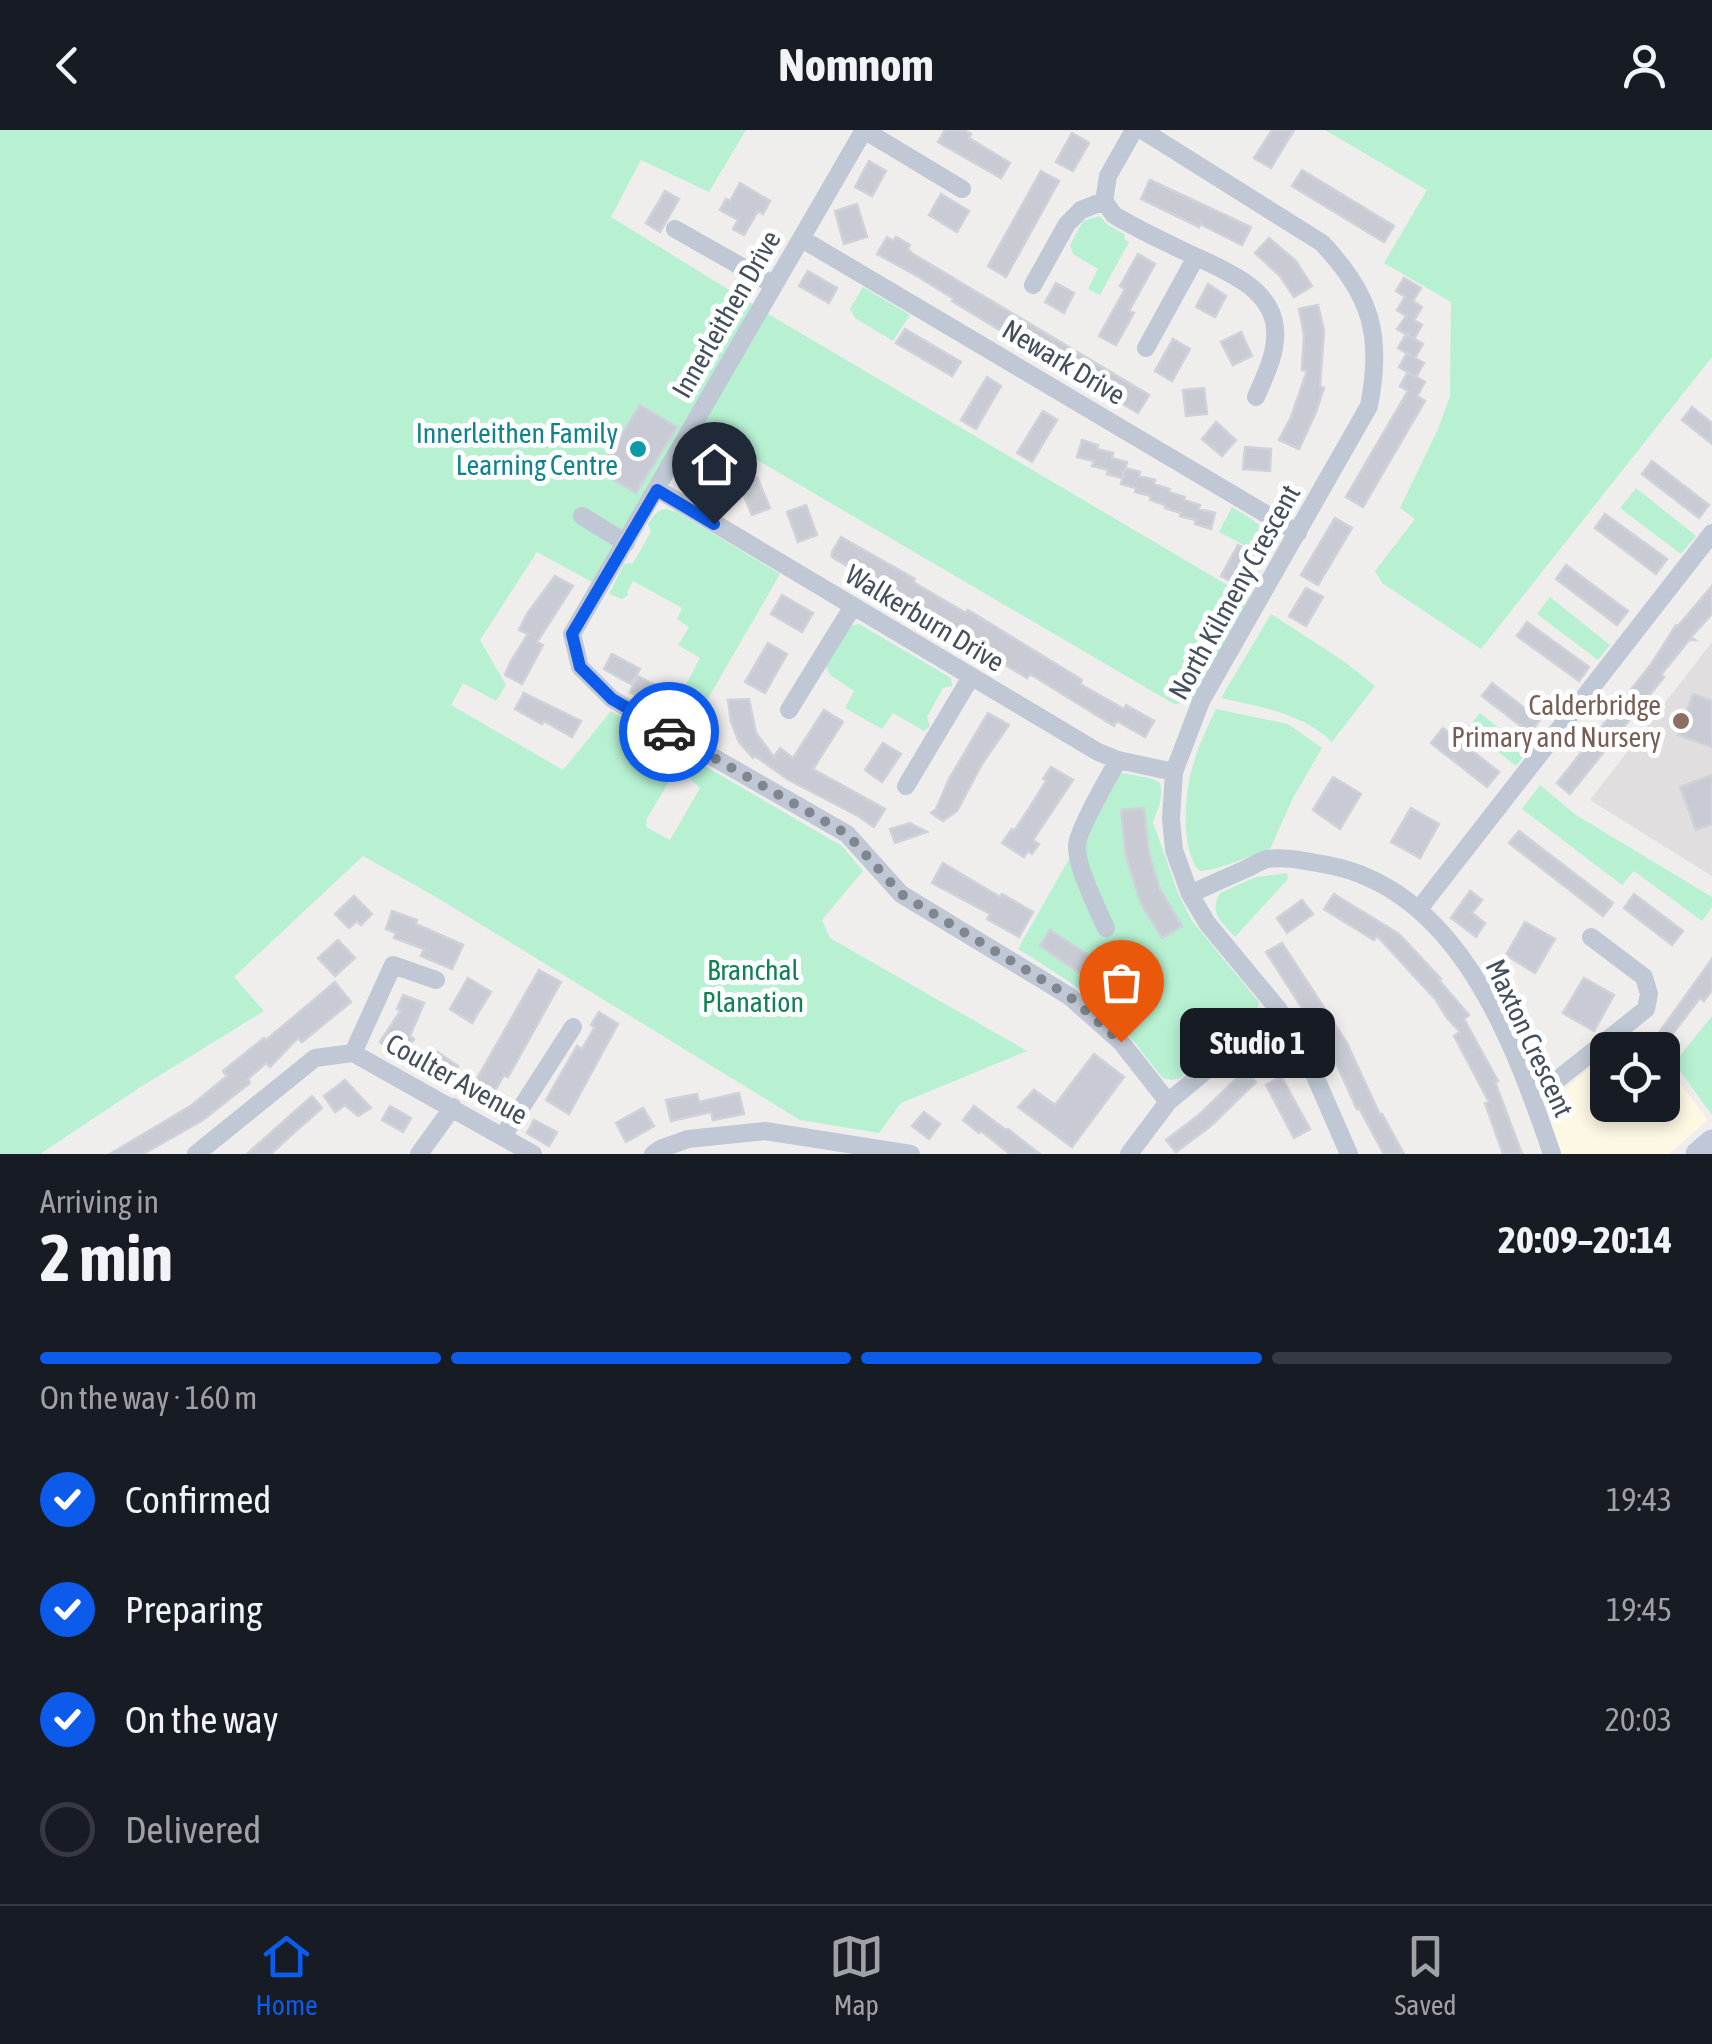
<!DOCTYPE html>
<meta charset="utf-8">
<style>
:root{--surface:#171b24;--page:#20242c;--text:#f1f3f6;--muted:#9ea1a6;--line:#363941;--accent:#0d5bea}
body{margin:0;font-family:"Asap Condensed",sans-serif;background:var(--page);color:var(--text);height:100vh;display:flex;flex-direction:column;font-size:38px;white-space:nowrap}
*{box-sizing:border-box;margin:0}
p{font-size:32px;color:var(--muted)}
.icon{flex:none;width:55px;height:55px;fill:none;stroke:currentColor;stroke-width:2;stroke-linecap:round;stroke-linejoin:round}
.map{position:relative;height:1024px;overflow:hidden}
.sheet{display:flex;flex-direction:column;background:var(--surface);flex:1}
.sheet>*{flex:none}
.controls{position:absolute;left:1590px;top:902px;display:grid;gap:20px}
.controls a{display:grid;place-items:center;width:90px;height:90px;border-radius:15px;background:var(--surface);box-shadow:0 5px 15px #0003;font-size:50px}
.pin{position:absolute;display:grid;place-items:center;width:85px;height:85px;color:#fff;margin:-102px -42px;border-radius:50% 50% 50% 0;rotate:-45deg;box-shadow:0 0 10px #0007}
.pin .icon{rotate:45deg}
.courier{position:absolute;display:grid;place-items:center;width:100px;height:100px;margin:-50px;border:8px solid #0d5bea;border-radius:50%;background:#fff;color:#222;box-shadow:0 2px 12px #0007}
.bubble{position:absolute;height:70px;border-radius:15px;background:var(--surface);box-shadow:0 5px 15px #0003;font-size:32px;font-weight:700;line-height:70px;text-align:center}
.head em{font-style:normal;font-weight:700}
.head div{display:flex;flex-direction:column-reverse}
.head{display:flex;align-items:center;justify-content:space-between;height:170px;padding:0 40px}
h1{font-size:65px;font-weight:700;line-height:75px}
.bar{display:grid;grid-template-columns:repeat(4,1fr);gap:15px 10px;align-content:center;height:120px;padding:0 40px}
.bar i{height:12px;border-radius:8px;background:var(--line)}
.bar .selected{background:var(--accent)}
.bar p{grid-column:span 4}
ol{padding:0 40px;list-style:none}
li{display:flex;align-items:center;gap:30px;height:110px}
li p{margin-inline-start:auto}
li .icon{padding:10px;border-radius:50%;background:var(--accent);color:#fff;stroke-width:4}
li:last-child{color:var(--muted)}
li i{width:55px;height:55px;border:5px solid var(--line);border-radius:50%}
header{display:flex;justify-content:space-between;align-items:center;height:130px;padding:0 40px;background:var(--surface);font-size:45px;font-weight:700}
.tab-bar{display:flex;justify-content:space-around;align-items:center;height:140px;border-top:2px solid var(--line);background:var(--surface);font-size:28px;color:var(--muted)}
.tab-bar a{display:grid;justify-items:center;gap:5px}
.tab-bar .selected{color:var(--accent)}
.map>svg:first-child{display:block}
.commercial{fill:#fdf8e4}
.education{fill:#e1dedf}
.green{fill:#b7f1d2}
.building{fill:#c8cbd3;stroke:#d0d2d9;stroke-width:2.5}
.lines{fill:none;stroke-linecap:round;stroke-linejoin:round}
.street{stroke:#bfc8d4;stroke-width:18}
.secondary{stroke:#bec8d8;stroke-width:25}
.done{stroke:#80868f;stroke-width:10;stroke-dasharray:0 18}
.route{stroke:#0d5bea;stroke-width:12}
.culture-dot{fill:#0f9aa8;stroke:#fff;stroke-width:4}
.education-dot{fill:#8d6e63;stroke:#fff;stroke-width:4}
.labels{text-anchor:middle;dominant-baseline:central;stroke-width:10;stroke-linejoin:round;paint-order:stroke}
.street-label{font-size:28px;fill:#444f5c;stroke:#fff}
.culture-label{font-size:28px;fill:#0d838f;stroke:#fff;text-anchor:end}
.education-label{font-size:28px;fill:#785e54;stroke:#fff;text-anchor:end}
.park-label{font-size:28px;fill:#108152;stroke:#fff}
</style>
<header><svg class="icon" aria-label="back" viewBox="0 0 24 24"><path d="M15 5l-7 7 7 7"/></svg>Nomnom<svg class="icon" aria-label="person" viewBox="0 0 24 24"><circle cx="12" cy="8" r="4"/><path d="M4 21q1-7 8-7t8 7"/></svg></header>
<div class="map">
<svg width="1712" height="1024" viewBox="0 0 1712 1024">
<rect width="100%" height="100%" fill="#f0eded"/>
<path class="commercial" d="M 1607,923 L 1608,975 L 1662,975 L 1663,930 L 1708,990 L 1669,1024 L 1559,1024 L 1546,975 Z"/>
<path class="education" d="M 1712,512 L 1712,746 L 1590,670 Z"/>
<path class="green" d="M 0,0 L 746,0 L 709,62 L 641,30 L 611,87 L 760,179 L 1256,472 L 1201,571 L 1174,574 L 694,293 L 678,304 L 592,452 L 537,422 L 480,510 L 506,555 L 496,571 L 463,553 L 451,575 L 563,640 L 611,581 L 673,617 L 684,627 L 647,688 L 646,697 L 670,710 L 700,658 L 690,649 L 696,631 L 842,716 L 863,741 L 822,790 L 830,808 L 1027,921 L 901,973 L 879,1003 L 800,990 L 436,767 L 363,726 L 234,847 L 264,881 L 139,958 L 40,1024 L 0,1024 Z
M 1325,0 L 1712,0 L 1712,227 L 1481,519 L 1382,453 L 1375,441 L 1415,389 L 1400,378 L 1438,299 L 1450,266 L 1451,172 L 1384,133 L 1427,60 Z
M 1100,86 L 1108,95 L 1124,104 L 1125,110 L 1129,112 L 1100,165 L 1088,159 L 1098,139 L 1073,124 L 1070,115 L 1083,91 Z
M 863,157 L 910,185 L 893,211 L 855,188 L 850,179 Z
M 1636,358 L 1696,406 L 1681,424 L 1620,378 Z
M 1232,377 C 1251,389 1280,402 1269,428 L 1219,402 Z
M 666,379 L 677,382 L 780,444 L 695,591 L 673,579 L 700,528 L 678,515 L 689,497 L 677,489 L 682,478 L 633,451 L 627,462 L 628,465 L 622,469 L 609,464 L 624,434 L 633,433 L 651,402 L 648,394 C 653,387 656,380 666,379 Z
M 1550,467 L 1610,515 L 1598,530 L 1537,484 Z
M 1271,484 L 1345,532 L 1375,556 L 1332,612 C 1303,583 1260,577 1221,568 Z
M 859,494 L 951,548 L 952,556 L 943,558 L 927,587 L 930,596 L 924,601 L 893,583 L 882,599 L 845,578 L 854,561 L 830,545 L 826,537 L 849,496 Z
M 1216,579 L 1288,594 L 1322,618 L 1293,668 L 1270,719 C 1253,725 1216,741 1200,741 C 1179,721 1185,657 1194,632 C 1199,614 1208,596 1216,579 Z
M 1480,583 L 1528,621 L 1516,636 L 1468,598 Z
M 1118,642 L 1153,649 L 1160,653 C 1164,667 1158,679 1153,692 L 1178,763 L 1192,791 L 1259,872 L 1256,887 L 1180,948 L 1171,950 L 1163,948 C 1148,930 1134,910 1118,893 C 1090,863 1053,841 1018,819 Z
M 1540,655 L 1576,685 L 1712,767 L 1712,777 L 1702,791 L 1634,741 L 1622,755 L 1522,679 Z
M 1287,743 L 1288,749 L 1235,807 C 1222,792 1208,784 1220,763 L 1256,747 Z
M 1712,886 L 1712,985 L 1674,933 Z"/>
<path class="building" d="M 945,0 L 964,0 L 971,4 L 969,8 L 1010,33 L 1001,48 L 938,12 Z
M 1272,0 L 1294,0 L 1271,38 L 1254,28 Z
M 1072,3 L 1089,13 L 1073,41 L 1056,32 Z
M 869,31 L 886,41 L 872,66 L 855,57 Z
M 1302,40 L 1394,96 L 1384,112 L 1292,56 Z
M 1041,41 L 1059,51 L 1006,147 L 988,136 Z
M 1150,50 L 1251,97 L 1242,115 L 1200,94 L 1199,97 L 1141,69 Z
M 740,53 L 770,71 L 763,84 L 758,81 L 744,105 L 733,99 L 738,90 L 720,80 L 726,69 L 730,71 Z
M 665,61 L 679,69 L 660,102 L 646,93 Z
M 941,64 L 969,81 L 957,102 L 929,85 Z
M 857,74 L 867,107 L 844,114 L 835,81 Z
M 887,107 L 893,111 L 896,107 L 910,115 L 908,119 L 913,124 L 1149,265 L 1138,283 L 1060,237 L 952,171 L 954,169 L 917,146 L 877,124 Z
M 1269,108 L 1296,131 L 1312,156 L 1294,167 L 1280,146 L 1255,123 Z
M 1138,124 L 1155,134 L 1129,181 L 1134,183 L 1116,215 L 1099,206 L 1125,159 L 1120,156 Z
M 808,141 L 837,158 L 829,173 L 799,156 Z
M 1404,148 L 1421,158 L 1413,171 L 1422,177 L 1414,190 L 1422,195 L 1414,209 L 1397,199 L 1406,186 L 1408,187 L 1397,180 L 1405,167 L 1396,161 Z
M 1056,153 L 1074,163 L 1064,183 L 1045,172 Z
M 1208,154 L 1226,166 L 1215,187 L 1196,177 Z
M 1318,175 L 1324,201 L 1320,256 L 1324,258 L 1316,282 L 1299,319 L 1279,310 L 1291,287 L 1307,241 L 1302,240 L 1304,204 L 1299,179 Z
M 905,199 L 961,232 L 952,246 L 896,213 Z
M 1241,202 L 1252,226 L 1233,235 L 1221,212 Z
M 1406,204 L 1423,214 L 1415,228 L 1424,233 L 1416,247 L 1399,237 L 1407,223 L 1413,227 L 1398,218 Z
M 1173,209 L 1190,219 L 1172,251 L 1155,241 Z
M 1408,242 L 1425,252 L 1417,266 L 1425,271 L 1363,377 L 1346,367 L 1408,261 L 1400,256 Z
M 987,247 L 1001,256 L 976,299 L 961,290 Z
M 1204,258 L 1207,284 L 1186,286 L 1183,260 Z
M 640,275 L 677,297 L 636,363 L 599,341 Z
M 1692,277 L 1712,293 L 1712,314 L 1682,290 Z
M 1043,281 L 1057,290 L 1032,332 L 1017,323 Z
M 1216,292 L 1236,310 L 1222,326 L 1202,309 Z
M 1082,310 L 1098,315 L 1097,319 L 1113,323 L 1112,328 L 1127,332 L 1122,348 L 1107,344 L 1108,340 L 1092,336 L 1094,331 L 1077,327 Z
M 1245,317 L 1271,319 L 1270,341 L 1243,339 Z
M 713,320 L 725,350 L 707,357 L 695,328 Z
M 1652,331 L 1709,375 L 1699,388 L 1642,344 Z
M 1125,338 L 1140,342 L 1139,346 L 1155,350 L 1154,354 L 1170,359 L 1169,362 L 1185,367 L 1184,370 L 1200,375 L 1199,379 L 1215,383 L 1211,399 L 1195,394 L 1196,390 L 1180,386 L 1181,383 L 1165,378 L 1165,375 L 1150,370 L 1151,366 L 1135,362 L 1136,358 L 1121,354 Z
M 757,347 L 770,378 L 752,385 L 739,354 Z
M 806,375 L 817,405 L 798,412 L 787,382 Z
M 1605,384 L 1667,429 L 1656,444 L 1595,398 Z
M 1335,388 L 1352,398 L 1318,455 L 1301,445 Z
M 841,407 L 915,449 L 913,452 L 966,483 L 968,480 L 1082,550 L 1080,554 L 1124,579 L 1126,575 L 1154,591 L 1145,607 L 1117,591 L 1114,596 L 1030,544 L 1027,548 L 954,504 L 956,500 L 904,469 L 902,471 L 871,453 L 872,451 L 832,427 L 832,422 Z
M 1238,415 L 1255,424 L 1238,455 L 1221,446 Z
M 1566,435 L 1628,481 L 1617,495 L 1556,449 Z
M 555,446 L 573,456 L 537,512 L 543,515 L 522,554 L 505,545 L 511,531 L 528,504 L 519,500 L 527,484 Z
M 1712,456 L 1712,484 L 1691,507 L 1695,510 L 1689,510 L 1661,545 L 1664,547 L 1570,664 L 1557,653 L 1652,533 L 1676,495 L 1678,496 Z
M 1306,458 L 1323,467 L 1306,496 L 1289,486 Z
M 782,465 L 813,483 L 802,502 L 771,484 Z
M 1527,492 L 1589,537 L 1579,551 L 1517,506 Z
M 768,513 L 787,524 L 765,563 L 745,552 Z
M 612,524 L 640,539 L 631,554 L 604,539 Z
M 638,546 L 666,561 L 657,577 L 630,562 Z
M 1492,553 L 1540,590 L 1530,603 L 1482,566 Z
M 524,563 L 581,591 L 572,607 L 544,591 L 542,594 L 515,579 Z
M 1693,564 L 1712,571 L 1712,617 L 1678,605 Z
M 749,569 L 756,603 L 774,627 L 780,618 L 793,628 L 824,580 L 843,592 L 813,639 L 885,679 L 874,697 L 858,686 L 787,649 L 755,626 L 753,628 L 739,612 L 731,592 L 728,570 Z
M 988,583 L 1009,595 L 982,634 L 957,681 L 943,691 L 931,683 L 936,679 L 949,649 Z
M 1443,598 L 1499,642 L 1487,657 L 1431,613 Z
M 883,613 L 901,624 L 882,652 L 865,640 Z
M 1051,637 L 1073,650 L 1033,710 L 1039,714 L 1032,724 L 1028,721 L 1024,727 L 1002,713 L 1012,699 L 1014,701 L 1030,677 L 1046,651 L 1043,649 Z
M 1712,645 L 1712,694 L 1696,700 L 1680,657 Z
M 1333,647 L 1361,664 L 1340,699 L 1313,680 Z
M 1144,678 L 1149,724 L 1160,759 L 1182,796 L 1162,808 L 1141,774 L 1126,726 L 1121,680 Z
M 1411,678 L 1439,694 L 1420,728 L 1391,712 Z
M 910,693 L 927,702 L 895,713 L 890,699 Z
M 1519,701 L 1613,773 L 1603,786 L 1509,713 Z
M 943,733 L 1000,767 L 1002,764 L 1033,782 L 1019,807 L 987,789 L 990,784 L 932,753 Z
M 1470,761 L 1482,770 L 1472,783 L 1485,793 L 1476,807 L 1451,788 Z
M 1334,764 L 1399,804 L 1441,849 L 1439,850 L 1469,885 L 1464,889 L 1498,951 L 1495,952 L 1522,1024 L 1503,1024 L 1485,973 L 1489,972 L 1454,906 L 1460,902 L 1447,888 L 1436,870 L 1377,806 L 1374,810 L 1324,779 Z
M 1634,764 L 1683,801 L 1672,815 L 1624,778 Z
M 354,766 L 372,784 L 361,795 L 357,791 L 349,798 L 335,784 Z
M 1302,770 L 1313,784 L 1287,803 L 1277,788 Z
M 392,781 L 417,790 L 416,794 L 463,815 L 452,839 L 421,826 L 424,819 L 394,808 L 396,803 L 386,799 Z
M 1525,792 L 1555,809 L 1535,843 L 1506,825 Z
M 1050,800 L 1102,834 L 1134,861 L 1121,877 L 1081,844 L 1040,816 Z
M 338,810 L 355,828 L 335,846 L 318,828 Z
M 1282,813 L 1347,913 L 1380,985 L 1382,984 L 1404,1024 L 1384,1024 L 1359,978 L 1357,979 L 1326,911 L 1324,912 L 1266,822 Z
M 1712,829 L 1712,860 L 1704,871 L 1700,868 L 1662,918 L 1653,911 Z
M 539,840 L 561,852 L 508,947 L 504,945 L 485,978 L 466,968 Z
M 468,848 L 491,862 L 472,893 L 450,879 Z
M 1584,848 L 1614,865 L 1594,901 L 1563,883 Z
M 335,852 L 351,872 L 302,912 L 298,908 L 270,937 L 266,933 L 248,949 L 250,953 L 203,990 L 143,1024 L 110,1024 L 192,975 L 227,946 L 223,941 L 264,908 L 266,910 Z
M 403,865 L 424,873 L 410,906 L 414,909 L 405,922 L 395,916 L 392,921 L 380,912 L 401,880 L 397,879 Z
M 599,882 L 618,894 L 569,984 L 546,970 L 577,916 L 582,919 L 595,897 L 591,895 Z
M 436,921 L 458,936 L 449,950 L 439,943 L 436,948 L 424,940 Z
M 1094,924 L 1124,947 L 1072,1017 L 1018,977 L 1034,960 L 1055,975 Z
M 1245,940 L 1256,952 L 1212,995 L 1176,1022 L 1166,1010 L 1200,984 Z
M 1281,946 L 1310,999 L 1294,1008 L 1266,955 Z
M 345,950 L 371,978 L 358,986 L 345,975 L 335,982 L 324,966 Z
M 739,963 L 744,984 L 713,990 L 711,982 L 671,991 L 666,970 L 697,964 L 699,972 Z
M 312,966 L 322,978 L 289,1007 L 271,1024 L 247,1024 Z
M 390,976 L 411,988 L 403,1002 L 382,990 Z
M 974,976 L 1006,1000 L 1008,999 L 1040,1024 L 1010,1024 L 981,1001 L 979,1003 L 963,990 Z
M 643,978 L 654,996 L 626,1012 L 616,993 Z
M 924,982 L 940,994 L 929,1009 L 912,996 Z
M 534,990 L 557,1002 L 549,1016 L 527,1003 Z"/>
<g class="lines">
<path class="street" d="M 864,0 L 572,504 L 580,537 L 612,569 L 847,704 L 901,764 L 1069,866 L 1121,912 L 1168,972
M 864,0 L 962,59
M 1142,0 L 1322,113 C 1371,165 1383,205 1369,276 L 1201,571 L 1174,642 L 1171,689 L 1174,720 L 1190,764 L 1207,793 L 1279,880 L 1314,944 L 1349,1024
M 1104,71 L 1114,85 C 1137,99 1161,110 1184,121 C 1218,138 1272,155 1275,199 C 1277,223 1265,246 1256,267
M 675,99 L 774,155
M 802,109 L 1298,403
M 1033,155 L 1067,94 L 1081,80 L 1104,71 L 1108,46 L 1134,0
M 1146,218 L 1196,127
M 657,359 L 1098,622 L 1118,630 L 1174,642
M 582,386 L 626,413
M 789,580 L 853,476
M 906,656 L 971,547
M 1190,764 C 1208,756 1227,747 1246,739 C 1252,736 1260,731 1267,729 C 1286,726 1309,732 1328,735 C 1459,760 1514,913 1552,1024
M 1419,779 L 1712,403
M 1106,798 C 1097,778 1076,736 1077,716 C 1077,701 1109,647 1118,630
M 353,923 L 533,1024
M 353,923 L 393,835 L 436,850
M 1529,957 L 1557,950 L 1646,879 L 1649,864 L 1644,847 L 1591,807
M 503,1006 L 573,897
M 196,1024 L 315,928 L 353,923
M 419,1024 L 453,977
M 653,1024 L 660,1019 L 688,1009 L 765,1001 L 911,1024
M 1129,1024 L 1168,972 L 1279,880"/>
<path class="secondary" d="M 1698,1024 L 1712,1012"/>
</g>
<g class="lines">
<path class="done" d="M 669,602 L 847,704 L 901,764 L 1069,866 L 1121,912"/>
<path class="route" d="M 669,602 L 612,569 L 580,537 L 572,504 L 657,360 L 714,394"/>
</g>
<circle class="culture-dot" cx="638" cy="319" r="10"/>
<circle class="education-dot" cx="1681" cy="591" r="10"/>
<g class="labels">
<g class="street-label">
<text transform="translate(726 184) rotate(-60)">Innerleithen Drive</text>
<text transform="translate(1064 232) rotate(31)">Newark Drive</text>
<text transform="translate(1234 462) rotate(-61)">North Kilmeny Crescent</text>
<text transform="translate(925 488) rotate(31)">Walkerburn Drive</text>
<text transform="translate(1530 908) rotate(65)">Maxton Crescent</text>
<text transform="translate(457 949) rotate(29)">Coulter Avenue</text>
</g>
<g class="culture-label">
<text x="618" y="303">Innerleithen Family<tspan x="618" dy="32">Learning Centre</tspan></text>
</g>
<g class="education-label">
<text x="1661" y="575">Calderbridge<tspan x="1661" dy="32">Primary and Nursery</tspan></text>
</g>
<g class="park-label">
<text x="753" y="840">Branchal<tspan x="753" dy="32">Planation</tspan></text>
</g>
</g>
</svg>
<div class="controls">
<a><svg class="icon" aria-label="locate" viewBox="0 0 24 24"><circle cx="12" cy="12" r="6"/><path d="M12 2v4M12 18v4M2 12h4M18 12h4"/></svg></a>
</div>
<div class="pin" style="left:1121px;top:912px;background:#ea580c"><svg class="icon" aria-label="bag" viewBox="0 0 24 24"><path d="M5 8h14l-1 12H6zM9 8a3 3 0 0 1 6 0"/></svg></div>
<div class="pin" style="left:714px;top:394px;background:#1f2937"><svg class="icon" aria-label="home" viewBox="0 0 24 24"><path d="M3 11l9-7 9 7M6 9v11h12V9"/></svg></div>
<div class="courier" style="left:669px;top:602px"><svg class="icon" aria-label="car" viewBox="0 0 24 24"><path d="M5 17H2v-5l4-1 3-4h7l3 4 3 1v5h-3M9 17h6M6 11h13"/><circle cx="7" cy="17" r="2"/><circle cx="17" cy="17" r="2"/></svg></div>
<div class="bubble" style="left:1180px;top:878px;width:155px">Studio 1</div>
</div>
<section class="sheet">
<div class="head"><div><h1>2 min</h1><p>Arriving in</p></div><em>20:09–20:14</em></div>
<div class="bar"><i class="selected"></i><i class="selected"></i><i class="selected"></i><i></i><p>On the way · 160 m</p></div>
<ol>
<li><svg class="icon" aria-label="check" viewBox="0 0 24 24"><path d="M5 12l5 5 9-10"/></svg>Confirmed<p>19:43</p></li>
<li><svg class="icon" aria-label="check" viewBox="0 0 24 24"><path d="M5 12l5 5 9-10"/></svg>Preparing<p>19:45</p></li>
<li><svg class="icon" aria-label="check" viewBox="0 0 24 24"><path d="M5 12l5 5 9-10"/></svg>On the way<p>20:03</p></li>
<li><i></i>Delivered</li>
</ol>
</section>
<nav class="tab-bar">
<a class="selected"><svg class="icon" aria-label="home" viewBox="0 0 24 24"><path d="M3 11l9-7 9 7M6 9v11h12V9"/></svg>Home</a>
<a><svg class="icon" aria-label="map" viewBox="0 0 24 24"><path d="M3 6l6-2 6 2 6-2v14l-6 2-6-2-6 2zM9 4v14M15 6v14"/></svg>Map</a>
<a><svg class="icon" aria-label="saved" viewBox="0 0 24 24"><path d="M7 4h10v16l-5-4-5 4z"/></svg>Saved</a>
</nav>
